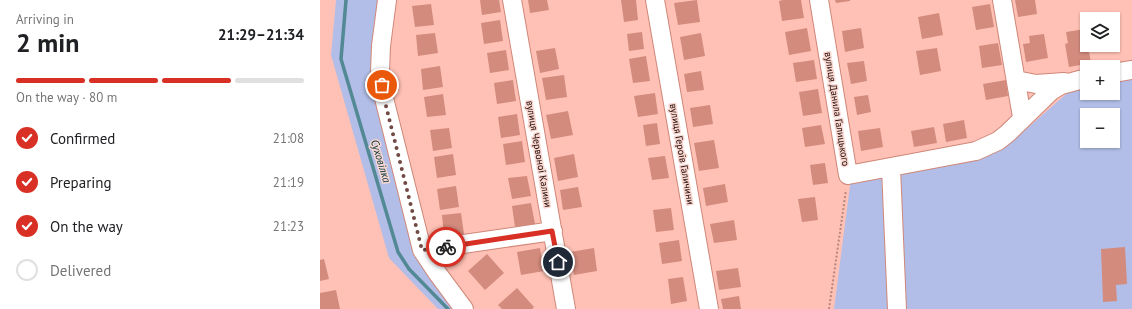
<!DOCTYPE html>
<meta charset="utf-8">
<style>
:root{--surface:#fff;--page:#f6f6f6;--text:#202124;--muted:#757577;--line:#e0e0e0;--accent:#d93025}
body{margin:0;font-family:"PT Sans",sans-serif;background:var(--page);color:var(--text);height:100vh;display:flex;flex-direction:column;font-size:15px;white-space:nowrap}
*{box-sizing:border-box;margin:0}
p{font-size:13px;color:var(--muted)}
.icon{flex:none;width:22px;height:22px;fill:none;stroke:currentColor;stroke-width:2;stroke-linecap:round;stroke-linejoin:round}
.map{position:relative;flex:1;overflow:hidden}
.details{display:flex;flex-direction:column;background:var(--surface);width:320px}
.details>*{flex:none}
.fabs{position:absolute;left:760px;top:12px;display:grid;gap:8px}
.fabs a{display:grid;place-items:center;width:40px;height:40px;border-radius:0px;background:var(--surface);box-shadow:0 1px 3px #0004;font-size:20px}
.pin{position:absolute;display:grid;place-items:center;width:34px;height:34px;color:#fff;margin:-17px;border:2px solid #fff;border-radius:50%;box-shadow:0 1px 4px #0007}
.courier{position:absolute;display:grid;place-items:center;width:40px;height:40px;margin:-20px;border:3px solid #d93025;border-radius:50%;background:#fff;color:#222;box-shadow:0 1px 5px #0007}
.head em{font-style:normal;font-weight:800}
.head div{display:flex;flex-direction:column-reverse}
.head{display:flex;align-items:center;justify-content:space-between;height:68px;padding:0 16px}
h1{font-size:26px;font-weight:800;line-height:30px}
.bar{display:grid;grid-template-columns:repeat(4,1fr);gap:6px 4px;align-content:center;height:48px;padding:0 16px}
.bar i{height:5px;border-radius:3px;background:var(--line)}
.bar .selected{background:var(--accent)}
.bar p{grid-column:span 4}
ol{padding:0 16px;list-style:none}
li{display:flex;align-items:center;gap:12px;height:44px}
li p{margin-inline-start:auto}
li .icon{padding:4px;border-radius:50%;background:var(--accent);color:#fff;stroke-width:4}
li:last-child{color:var(--muted)}
li i{width:22px;height:22px;border:2px solid var(--line);border-radius:50%}
main{display:flex;flex:1;min-height:0}
.map>svg:first-child{display:block}
.green{fill:#b2bee7;fill-rule:evenodd}
.lines{fill:none;stroke-linecap:round;stroke-linejoin:round}
.stream{stroke:#538994;stroke-width:3.5}
.building{fill:#d38b7d}
.minor-casing{stroke:#cf8779;stroke-width:20}
.path{stroke:#b8867c;stroke-width:2;stroke-dasharray:2 2;stroke-linecap:butt}
.minor{stroke:#fff;stroke-width:18}
.done{stroke:#714a43;stroke-width:4;stroke-dasharray:0 7.2}
.route{stroke:#d93025;stroke-width:5}
.labels{text-anchor:middle;dominant-baseline:central;stroke-width:3;stroke-linejoin:round;paint-order:stroke}
.street-label{font-size:10px;fill:#240a06;stroke:#f7d7d0}
.water-label{font-size:11px;font-style:italic;fill:#09353d;stroke:#f7d7d0}
</style>
<main>
<section class="details">
<div class="head"><div><h1>2 min</h1><p>Arriving in</p></div><em>21:29–21:34</em></div>
<div class="bar"><i class="selected"></i><i class="selected"></i><i class="selected"></i><i></i><p>On the way · 80 m</p></div>
<ol>
<li><svg class="icon" aria-label="check" viewBox="0 0 24 24"><path d="M5 12l5 5 9-10"/></svg>Confirmed<p>21:08</p></li>
<li><svg class="icon" aria-label="check" viewBox="0 0 24 24"><path d="M5 12l5 5 9-10"/></svg>Preparing<p>21:19</p></li>
<li><svg class="icon" aria-label="check" viewBox="0 0 24 24"><path d="M5 12l5 5 9-10"/></svg>On the way<p>21:23</p></li>
<li><i></i>Delivered</li>
</ol>
</section>
<div class="map">
<svg width="812" height="309" viewBox="0 0 812 309">
<rect width="100%" height="100%" fill="#ffc1b5"/>
<path class="green" d="M 16,0 L 59,0 L 94,251 L 138,309 L 118,309 L 69,258 L 11,55 Z
M 812,77 L 812,309 L 582,309 L 577,173 L 659,154 L 694,140 L 754,87 L 767,85 L 767,93 L 793,93 L 793,80 ZM 767,115 L 793,115 L 793,141 L 767,141 Z
M 567,174 L 572,309 L 514,309 L 531,178 Z"/>
<g class="lines">
<path class="stream" d="M 26,0 L 21,59 L 78,252 L 89,269 L 128,309"/>
</g>
<path class="building" d="M 160,0 L 179,0 L 181,12 L 162,15 Z
M 208,0 L 227,0 L 229,10 L 210,13 Z
M 301,0 L 316,0 L 318,20 L 304,22 Z
M 377,0 L 380,22 L 358,25 L 354,3 Z
M 463,0 L 481,0 L 484,18 L 462,21 L 459,1 Z
M 515,0 L 530,0 L 530,1 L 516,3 Z
M 695,0 L 715,0 L 717,14 L 698,17 Z
M 111,4 L 114,25 L 95,27 L 92,6 Z
M 670,4 L 674,27 L 656,30 L 652,7 Z
M 619,13 L 623,35 L 602,39 L 598,17 Z
M 180,20 L 183,41 L 164,44 L 161,23 Z
M 487,28 L 491,51 L 469,55 L 465,32 Z
M 541,28 L 544,48 L 525,52 L 522,31 Z
M 765,29 L 771,63 L 749,67 L 745,44 L 748,43 L 746,32 Z
M 322,32 L 324,49 L 309,51 L 307,34 Z
M 115,33 L 118,53 L 98,56 L 96,35 Z
M 381,33 L 385,56 L 364,60 L 360,37 Z
M 724,34 L 728,58 L 706,62 L 703,44 L 710,43 L 709,36 Z
M 678,43 L 682,65 L 662,68 L 659,46 Z
M 235,48 L 239,69 L 220,73 L 216,51 Z
M 617,48 L 621,71 L 600,75 L 596,51 Z
M 186,50 L 189,70 L 170,73 L 167,53 Z
M 326,56 L 330,81 L 313,83 L 309,59 Z
M 494,60 L 497,79 L 476,82 L 473,63 Z
M 544,61 L 547,81 L 531,84 L 527,63 Z
M 120,66 L 123,87 L 103,90 L 101,69 Z
M 381,71 L 384,90 L 367,92 L 364,74 Z
M 244,75 L 247,97 L 226,100 L 222,78 Z
M 193,80 L 196,101 L 177,104 L 174,83 Z
M 686,80 L 688,96 L 666,100 L 663,84 Z
M 498,89 L 502,113 L 483,116 L 479,92 Z
M 335,93 L 338,114 L 318,117 L 314,96 Z
M 123,94 L 126,115 L 107,117 L 104,97 Z
M 548,95 L 551,112 L 537,115 L 534,97 Z
M 390,105 L 393,124 L 373,127 L 370,108 Z
M 248,111 L 253,135 L 231,139 L 226,115 Z
M 197,114 L 200,135 L 181,138 L 178,117 Z
M 644,120 L 647,138 L 626,142 L 623,124 Z
M 337,123 L 340,144 L 326,146 L 323,125 Z
M 501,125 L 505,144 L 485,147 L 482,128 Z
M 614,127 L 617,143 L 594,147 L 591,131 Z
M 129,128 L 132,148 L 113,151 L 110,130 Z
M 560,128 L 563,147 L 541,151 L 538,131 Z
M 394,140 L 399,168 L 379,171 L 374,143 Z
M 202,141 L 205,162 L 186,165 L 183,144 Z
M 133,154 L 136,175 L 117,178 L 114,157 Z
M 254,154 L 258,177 L 238,181 L 234,158 Z
M 345,156 L 349,178 L 332,180 L 328,158 Z
M 505,163 L 508,183 L 493,185 L 490,165 Z
M 207,176 L 211,196 L 192,199 L 188,178 Z
M 405,184 L 408,202 L 386,206 L 383,188 Z
M 136,186 L 139,207 L 120,210 L 117,189 Z
M 258,187 L 262,207 L 243,210 L 240,190 Z
M 495,197 L 498,220 L 482,222 L 478,199 Z
M 211,203 L 215,224 L 195,227 L 192,206 Z
M 351,208 L 354,230 L 336,232 L 333,210 Z
M 141,213 L 144,234 L 124,236 L 122,215 Z
M 414,220 L 417,240 L 394,243 L 390,224 Z
M 359,240 L 362,261 L 342,264 L 339,243 Z
M 805,247 L 807,284 L 796,285 L 797,301 L 783,302 L 781,249 Z
M 220,248 L 224,271 L 201,275 L 197,252 Z
M 274,248 L 277,271 L 254,275 L 250,252 Z
M 167,254 L 184,273 L 165,290 L 148,271 Z
M 4,259 L 9,279 L 0,281 L 0,260 Z
M 418,268 L 421,287 L 399,290 L 396,271 Z
M 363,277 L 367,301 L 351,304 L 348,279 Z
M 197,288 L 214,307 L 212,309 L 182,309 L 178,305 Z
M 16,290 L 20,309 L 0,309 L 0,293 Z
M 419,296 L 421,309 L 403,309 L 401,299 Z"/>
<g class="lines">
<defs>
<path id="minor" d="M 67,0 L 61,46 L 60,72 L 64,98 L 102,250 L 118,274 L 144,309
M 192,0 L 246,309
M 335,0 L 389,309
M 499,0 L 528,175 L 656,151 L 678,141 L 688,133 L 731,91 L 741,85 L 767,78
M 682,0 L 702,117
M 793,73 L 812,70
M 696,80 L 716,84 L 744,82
M 571,168 L 577,309
M 102,250 L 233,231"/>
</defs>
<use href="#minor" class="minor-casing"/>
<path class="path" d="M 509,309 L 526,190"/>
<use href="#minor" class="minor"/>
</g>
<g class="lines">
<path class="done" d="M 62,85 L 64,98 L 102,250 L 126,247"/>
<path class="route" d="M 126,247 L 232,231 L 238,262"/>
</g>
<g class="labels">
<g class="street-label">
<text transform="translate(517 109) rotate(81)">вулиця Данила Галицького</text>
<text transform="translate(219 154) rotate(80)">вулиця Червоної Калини</text>
<text transform="translate(362 154) rotate(80)">вулиця Героїв Галичини</text>
</g>
<g class="water-label">
<text transform="translate(61 161) rotate(73)">Суховілка</text>
</g>
</g>
</svg>
<div class="fabs">
<a><svg class="icon" aria-label="layers" viewBox="0 0 24 24"><path d="M12 4l9 5-9 5-9-5zM3 14l9 5 9-5"/></svg></a>
<a>+</a>
<a>−</a>
</div>
<div class="pin" style="left:62px;top:85px;background:#ea580c"><svg class="icon" aria-label="bag" viewBox="0 0 24 24"><path d="M5 8h14l-1 12H6zM9 8a3 3 0 0 1 6 0"/></svg></div>
<div class="pin" style="left:238px;top:262px;background:#1f2937"><svg class="icon" aria-label="home" viewBox="0 0 24 24"><path d="M3 11l9-7 9 7M6 9v11h12V9"/></svg></div>
<div class="courier" style="left:126px;top:247px"><svg class="icon" aria-label="bike" viewBox="0 0 24 24"><circle cx="6" cy="16" r="4"/><circle cx="18" cy="16" r="4"/><path d="M6 16l4-8h5l3 8M10 8l3 8H6M13 5h3"/></svg></div>
</div>
</main>
